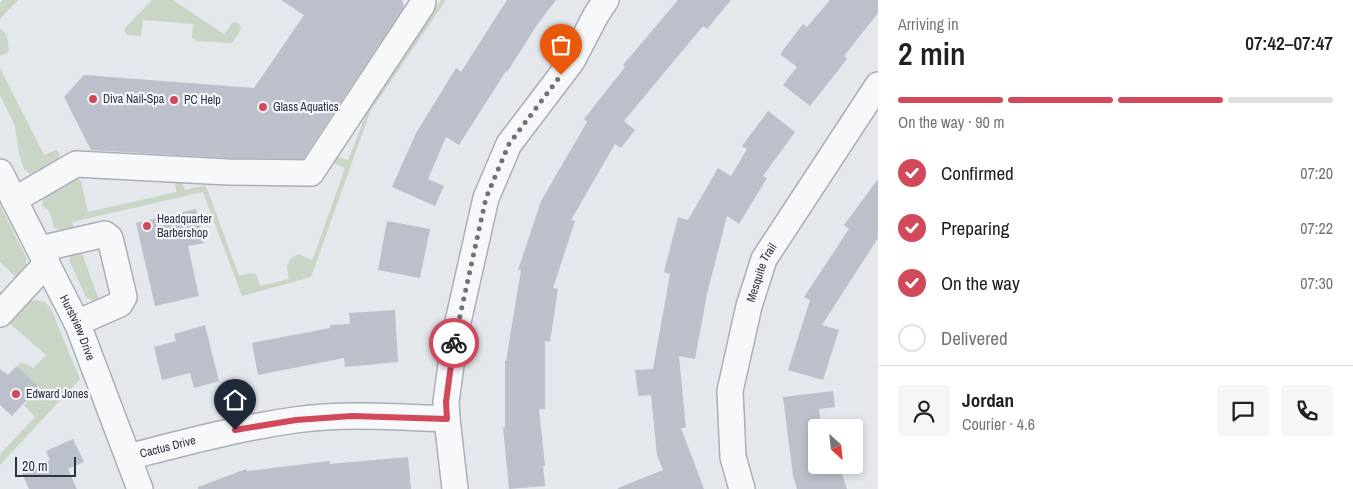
<!DOCTYPE html>
<meta charset="utf-8">
<style>
:root{--surface:#fff;--page:#f6f6f6;--text:#202124;--muted:#757577;--line:#e0e0e0;--accent:#d1495b}
body{margin:0;font-family:"Archivo Narrow",sans-serif;background:var(--page);color:var(--text);height:100vh;display:flex;flex-direction:column;font-size:19px;white-space:nowrap}
*{box-sizing:border-box;margin:0}
p{font-size:16px;color:var(--muted)}
.icon{flex:none;width:28px;height:28px;fill:none;stroke:currentColor;stroke-width:2;stroke-linecap:round;stroke-linejoin:round}
.map{position:relative;flex:1;overflow:hidden}
.panel{display:flex;flex-direction:column;background:var(--surface);width:475px}
.panel>*{flex:none}
.needle{width:32px;rotate:153deg}
.controls{position:absolute;left:808px;top:419px;display:grid;gap:10px}
.controls a{display:grid;place-items:center;width:55px;height:55px;border-radius:5px;background:var(--surface);box-shadow:0 2px 8px #0003;font-size:25px}
.scale{position:absolute;left:15px;bottom:12px;width:61px;box-sizing:border-box;padding-left:5px;border:2px solid #2b3445;border-top:0;font-size:14px;line-height:18px;white-space:nowrap;color:#2b3445;-webkit-text-stroke:4px #f4f6f9;paint-order:stroke}
.pin{position:absolute;display:grid;place-items:center;width:42px;height:42px;color:#fff;margin:-51px -21px;border-radius:50% 50% 50% 0;rotate:-45deg;box-shadow:0 0 5px #0007}
.pin .icon{rotate:45deg}
.courier{position:absolute;display:grid;place-items:center;width:50px;height:50px;margin:-25px;border:4px solid #d1495b;border-radius:50%;background:#fff;color:#222;box-shadow:0 1px 6px #0007}
.overview em{font-style:normal;font-weight:600}
.overview div{display:flex;flex-direction:column-reverse}
.overview{display:flex;align-items:center;justify-content:space-between;height:85px;padding:0 20px}
h1{font-size:32px;font-weight:600;line-height:38px}
.bar{display:grid;grid-template-columns:repeat(4,1fr);gap:8px 5px;align-content:center;height:60px;padding:0 20px}
.bar i{height:6px;border-radius:4px;background:var(--line)}
.bar .current{background:var(--accent)}
.bar p{grid-column:span 4}
.line{display:flex;align-items:center;gap:12px;padding:0 20px;border-top:1px solid var(--line)}
.line div{flex:1}
.round{display:grid;place-items:center;flex:none;width:52px;height:52px;border-radius:5px;background:var(--page)}
ol{padding:0 20px;list-style:none}
li{display:flex;align-items:center;gap:15px;height:55px}
li p{margin-inline-start:auto}
li .icon{padding:5px;border-radius:50%;background:var(--accent);color:#fff;stroke-width:4}
li:last-child{color:var(--muted)}
li i{width:28px;height:28px;border:2px solid var(--line);border-radius:50%}
main{display:flex;flex:1;min-height:0}
.map>svg:first-child{display:block}
.green{fill:#c9d6c5}
.building{fill:#bbc0ca}
.lines{fill:none;stroke-linecap:round;stroke-linejoin:round}
.minor-casing{stroke:#a9aeb7;stroke-width:28}
.minor{stroke:#f7f8fa;stroke-width:25}
.done{stroke:#6c737f;stroke-width:5;stroke-dasharray:0 9}
.route{stroke:#d1495b;stroke-width:6}
.poi-dot{fill:#d1495b;stroke:#f4f6f9;stroke-width:2}
.labels{text-anchor:middle;dominant-baseline:central;stroke-width:4.5;stroke-linejoin:round;paint-order:stroke}
.poi-label{font-size:12px;fill:#2b3445;stroke:#f4f6f9;text-anchor:start}
.street-label{font-size:12px;fill:#2b3445;stroke:#f4f6f9}
</style>
<main>
<div class="map">
<svg width="878" height="489" viewBox="0 0 878 489">
<rect width="100%" height="100%" fill="#e4e7ec"/>
<path class="green" d="M 3,0 L 18,0 L 0,19 L 0,3 Z
M 152,0 L 173,0 L 224,34 L 233,22 C 238,22 241,24 241,29 L 233,42 L 230,43 L 196,41 L 192,37 L 193,24 L 143,20 L 141,36 L 127,35 L 125,32 L 125,28 Z
M 441,0 L 446,0 L 370,112 L 311,277 L 242,296 L 203,192 L 72,222 L 74,228 C 42,235 60,218 44,207 L 42,204 L 44,196 L 75,179 L 78,179 L 81,181 L 88,212 L 176,192 L 175,181 L 181,180 L 185,190 L 205,185 L 208,191 L 239,276 C 255,272 255,269 260,286 L 289,279 L 287,266 L 290,259 L 298,254 L 312,260 L 315,253 L 345,168 L 334,163 L 333,159 L 336,157 L 348,160 L 368,109 Z
M 0,28 L 7,35 L 9,52 L 0,56 Z
M 0,68 L 44,155 L 56,150 L 60,154 L 59,157 L 53,165 L 38,173 L 30,174 L 24,169 L 19,154 L 15,126 L 0,95 Z
M 0,205 L 26,257 L 26,264 L 18,279 L 0,262 Z
M 81,250 L 99,300 L 94,302 L 86,297 L 69,260 L 72,253 Z
M 37,300 L 45,302 L 51,309 L 80,379 L 0,465 L 0,454 L 35,417 L 24,405 L 27,402 L 26,401 L 39,387 L 17,366 C 22,359 28,365 33,368 L 46,355 L 9,323 L 29,301 Z"/>
<path class="building" d="M 281,0 L 402,0 L 404,7 L 303,159 L 228,158 L 91,150 L 64,97 L 84,75 L 254,88 L 304,15 Z
M 507,0 L 556,0 L 537,25 L 507,72 L 506,71 L 459,145 L 446,137 L 428,179 L 444,186 L 435,206 L 392,187 L 416,133 L 456,68 L 461,72 Z
M 678,0 L 731,0 L 707,29 L 703,26 L 624,121 L 635,130 L 621,148 L 615,144 L 571,220 L 575,221 L 553,288 L 558,289 L 550,342 L 545,341 L 545,409 L 539,409 L 545,466 L 543,466 L 545,486 L 509,489 L 503,427 L 505,427 L 505,361 L 506,361 L 521,270 L 518,270 L 541,201 L 587,122 L 584,119 L 625,67 L 623,65 Z
M 830,0 L 878,0 L 878,13 L 844,56 L 847,59 L 810,106 L 783,85 L 797,67 L 780,54 L 803,24 L 807,27 Z
M 768,111 L 795,132 L 763,176 L 767,178 L 739,224 L 727,216 L 707,294 L 695,359 L 679,356 L 686,428 L 681,428 L 704,489 L 618,489 L 618,488 L 663,470 L 657,455 L 651,395 L 638,396 L 635,370 L 653,369 L 670,274 L 664,272 L 678,217 L 688,220 L 718,168 L 731,176 L 747,149 L 742,146 Z
M 878,179 L 878,238 L 822,325 L 839,330 L 823,380 L 788,370 L 810,300 L 804,297 L 849,229 L 844,225 Z
M 196,209 L 204,243 L 188,246 L 199,296 L 155,306 L 136,223 Z
M 387,221 L 430,229 L 420,278 L 378,270 Z
M 395,310 L 398,362 L 345,367 L 344,358 L 258,375 L 252,343 L 330,328 L 330,325 L 350,324 L 349,313 Z
M 205,325 L 219,381 L 194,388 L 190,373 L 162,380 L 154,347 L 176,341 L 174,334 Z
M 17,366 L 39,387 L 12,416 L 0,405 L 0,369 L 8,375 Z
M 833,391 L 835,407 L 819,409 L 821,428 L 816,428 L 816,465 L 839,465 L 847,489 L 797,489 L 793,476 L 783,397 Z
M 73,439 L 84,462 L 68,469 L 77,489 L 29,489 L 22,473 L 50,460 L 46,451 Z
M 408,457 L 411,489 L 198,489 L 198,487 L 246,469 L 247,471 L 330,461 L 330,464 Z"/>
<g class="lines">
<defs>
<g id="minor">
<path id="s1" d="M 0,172 L 78,325 L 140,489"/>
<path d="M 14,200 L 76,164 L 228,172 L 311,173 L 422,5 L 423,0"/>
<path d="M 40,249 L 105,234 L 110,238 L 124,297 L 120,304 L 77,323"/>
<path d="M 0,314 L 47,263"/>
<path id="s2" d="M 128,457 C 183,443 238,428 295,420 C 345,413 396,417 447,419"/>
<path d="M 455,489 L 447,419 L 446,402 L 455,335 L 486,198 L 509,144 L 572,61 L 596,15 L 606,0"/>
<path id="s3" d="M 742,489 L 733,457 L 730,391 L 749,306 L 764,259 L 878,85"/>
</g>
</defs>
<use href="#minor" class="minor-casing"/>
<use href="#minor" class="minor"/>
</g>
<g class="lines">
<path class="done" d="M 454,343 L 486,198 L 509,144 L 561,75"/>
<path class="route" d="M 235,430 L 296,420 L 352,416 L 447,419 L 446,402 L 454,343"/>
</g>
<g class="poi-dot">
<circle cx="93" cy="99" r="5"/>
<circle cx="174" cy="100" r="5"/>
<circle cx="263" cy="107" r="5"/>
<circle cx="147" cy="226" r="5"/>
<circle cx="16" cy="394" r="5"/>
</g>
<g class="labels">
<g class="poi-label">
<text x="103" y="99">Diva Nail-Spa</text>
<text x="184" y="100">PC Help</text>
<text x="273" y="107">Glass Aquatics</text>
<text x="157" y="219">Headquarter<tspan x="157" dy="14">Barbershop</tspan></text>
<text x="26" y="394">Edward Jones</text>
</g>
<g class="street-label">
<text stroke="none"><textPath href="#s3" startOffset="222">Mesquite Trail</textPath></text>
<text stroke="none"><textPath href="#s1" startOffset="174">Hurstview Drive</textPath></text>
<text stroke="none"><textPath href="#s2" startOffset="41">Cactus Drive</textPath></text>
</g>
</g>
</svg>
<div class="controls">
<a><svg class="needle" viewBox="-14 -14 28 28"><path d="M0-13l5 13h-10z" fill="#e53935"/><path d="M0 13l5-13h-10z" fill="#757577"/></svg></a>
</div>
<div class="scale">20 m</div>
<div class="pin" style="left:561px;top:75px;background:#ea580c"><svg class="icon" aria-label="bag" viewBox="0 0 24 24"><path d="M5 8h14l-1 12H6zM9 8a3 3 0 0 1 6 0"/></svg></div>
<div class="pin" style="left:235px;top:430px;background:#1f2937"><svg class="icon" aria-label="home" viewBox="0 0 24 24"><path d="M3 11l9-7 9 7M6 9v11h12V9"/></svg></div>
<div class="courier" style="left:454px;top:343px"><svg class="icon" aria-label="bike" viewBox="0 0 24 24"><circle cx="6" cy="16" r="4"/><circle cx="18" cy="16" r="4"/><path d="M6 16l4-8h5l3 8M10 8l3 8H6M13 5h3"/></svg></div>
</div>
<section class="panel">
<div class="overview"><div><h1>2 min</h1><p>Arriving in</p></div><em>07:42–07:47</em></div>
<div class="bar"><i class="current"></i><i class="current"></i><i class="current"></i><i></i><p>On the way · 90 m</p></div>
<ol>
<li><svg class="icon" aria-label="check" viewBox="0 0 24 24"><path d="M5 12l5 5 9-10"/></svg>Confirmed<p>07:20</p></li>
<li><svg class="icon" aria-label="check" viewBox="0 0 24 24"><path d="M5 12l5 5 9-10"/></svg>Preparing<p>07:22</p></li>
<li><svg class="icon" aria-label="check" viewBox="0 0 24 24"><path d="M5 12l5 5 9-10"/></svg>On the way<p>07:30</p></li>
<li><i></i>Delivered</li>
</ol>
<div class="line" style="height:90px"><a class="round"><svg class="icon" aria-label="person" viewBox="0 0 24 24"><circle cx="12" cy="8" r="4"/><path d="M4 21q1-7 8-7t8 7"/></svg></a><div><b>Jordan</b><p>Courier · 4.6</p></div><a class="round"><svg class="icon" aria-label="chat" viewBox="0 0 24 24"><path d="M4 5h16v11H9l-5 4z"/></svg></a><a class="round"><svg class="icon" aria-label="phone" viewBox="0 0 24 24"><path d="M5 4h4l2 5-3 2q2 4 5 5l2-3 5 2v4C11 20 4 13 5 4z"/></svg></a></div>
</section>
</main>
